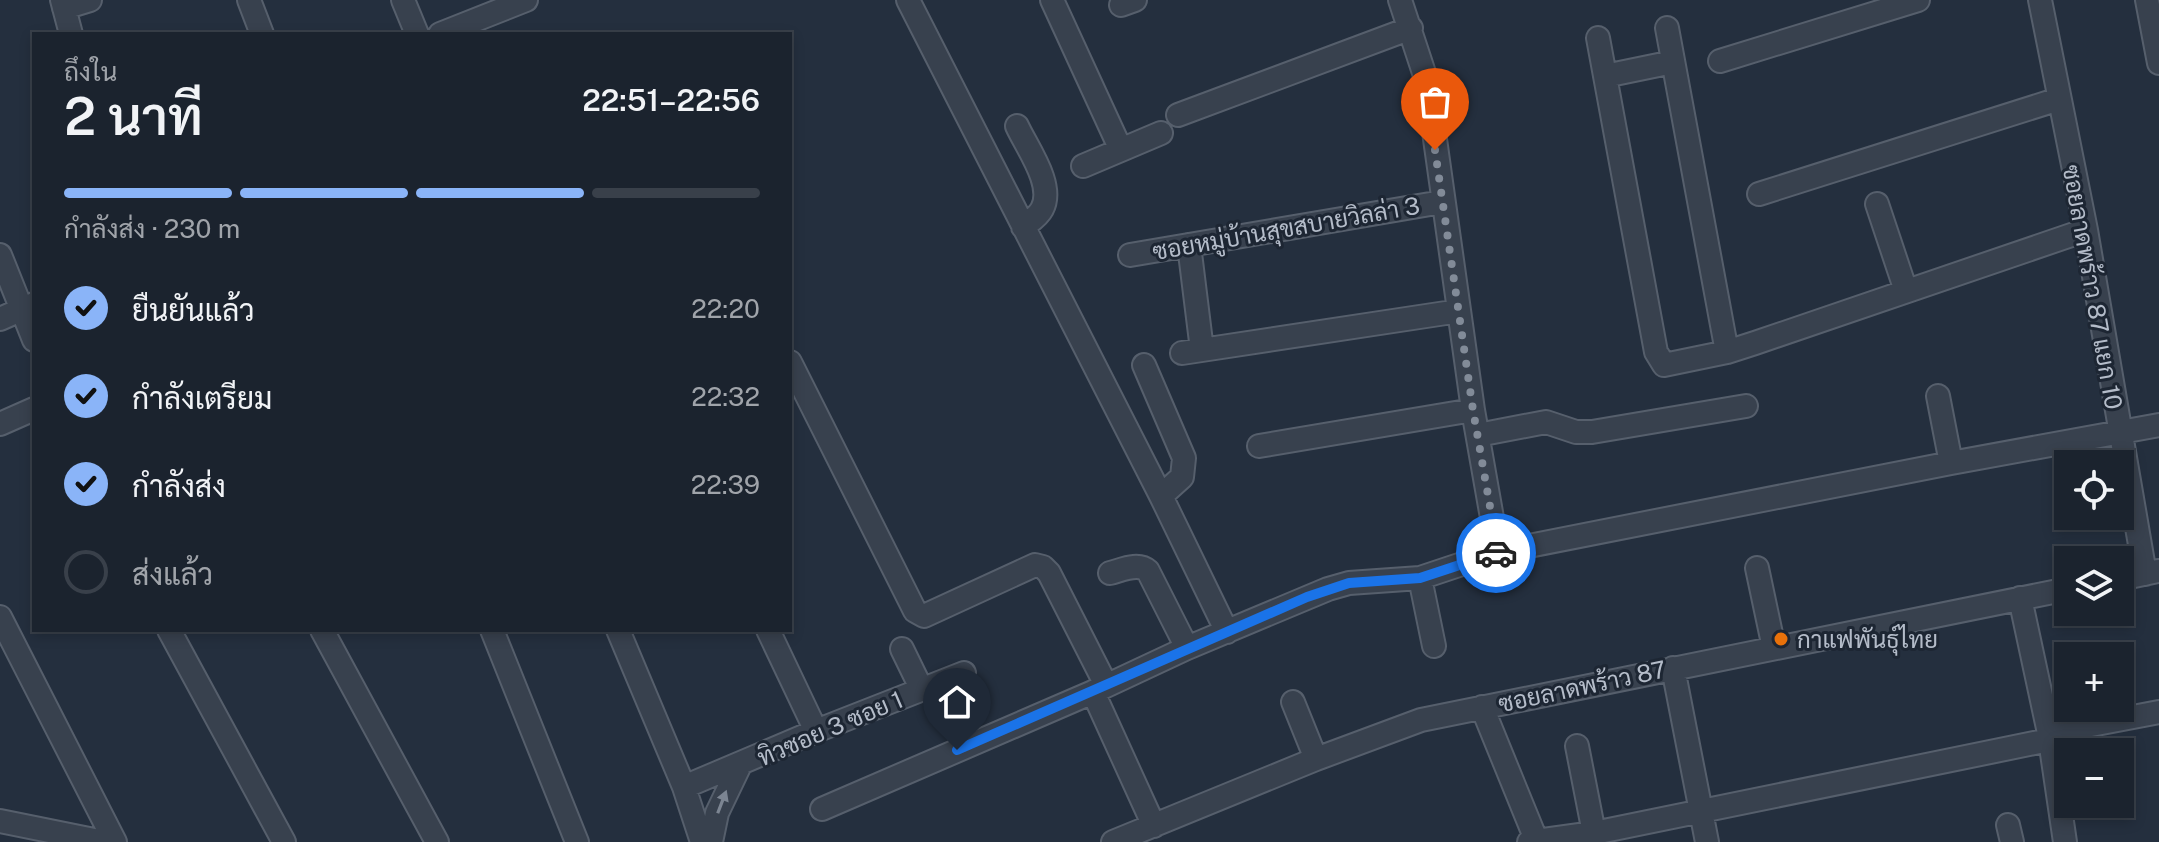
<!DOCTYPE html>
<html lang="th">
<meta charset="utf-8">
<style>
:root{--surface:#1b232e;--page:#282f3a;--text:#f1f3f6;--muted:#a0a4aa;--line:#39404a;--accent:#8ab4f8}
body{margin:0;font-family:"Public Sans",Sarabun,sans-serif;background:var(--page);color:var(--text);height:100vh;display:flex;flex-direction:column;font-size:30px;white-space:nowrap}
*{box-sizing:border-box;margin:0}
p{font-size:26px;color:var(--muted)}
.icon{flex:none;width:44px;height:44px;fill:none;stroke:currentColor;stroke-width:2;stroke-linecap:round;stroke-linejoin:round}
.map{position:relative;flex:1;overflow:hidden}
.details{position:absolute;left:32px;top:32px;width:760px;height:600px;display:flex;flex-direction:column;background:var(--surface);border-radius:0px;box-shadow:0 4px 12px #0003,0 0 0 2px var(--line)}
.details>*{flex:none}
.fabs{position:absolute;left:2054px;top:450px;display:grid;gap:16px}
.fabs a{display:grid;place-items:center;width:80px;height:80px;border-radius:0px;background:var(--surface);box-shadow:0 4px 12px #0003,0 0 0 2px var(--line);font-size:40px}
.pin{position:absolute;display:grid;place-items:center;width:68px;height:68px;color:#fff;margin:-82px -34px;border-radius:50% 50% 50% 0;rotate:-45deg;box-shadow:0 0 8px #0007}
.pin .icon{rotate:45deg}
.courier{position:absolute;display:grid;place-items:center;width:80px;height:80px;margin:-40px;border:6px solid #1a73e8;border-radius:50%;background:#fff;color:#222;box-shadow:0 2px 10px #0007}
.head em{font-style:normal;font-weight:600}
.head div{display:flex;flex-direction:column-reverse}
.head{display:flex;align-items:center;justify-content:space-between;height:136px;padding:0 32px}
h1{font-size:52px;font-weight:600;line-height:60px}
.bar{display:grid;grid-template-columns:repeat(4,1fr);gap:12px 8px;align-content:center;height:96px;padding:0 32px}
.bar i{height:10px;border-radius:6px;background:var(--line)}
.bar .on{background:var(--accent)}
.bar p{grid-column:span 4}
ol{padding:0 32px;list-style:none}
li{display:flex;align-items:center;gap:24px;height:88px}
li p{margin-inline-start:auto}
li .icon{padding:8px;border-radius:50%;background:var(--accent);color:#111;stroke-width:4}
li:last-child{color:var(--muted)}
li i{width:44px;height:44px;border:4px solid var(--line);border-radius:50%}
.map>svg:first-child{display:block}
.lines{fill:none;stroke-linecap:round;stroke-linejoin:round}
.minor-casing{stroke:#565f6c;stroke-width:26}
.minor{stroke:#38414e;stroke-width:22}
.oneway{fill:#7c8592}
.done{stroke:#828b98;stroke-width:8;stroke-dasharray:0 14.4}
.route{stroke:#1a73e8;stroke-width:10}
.food-dot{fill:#e8710a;stroke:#1d2633;stroke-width:3}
.labels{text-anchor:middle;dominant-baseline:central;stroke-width:6;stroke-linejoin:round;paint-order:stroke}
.street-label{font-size:24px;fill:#b4bcc9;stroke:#1d2633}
.poi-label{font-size:24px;fill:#b4bcc9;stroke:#1d2633;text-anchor:start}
</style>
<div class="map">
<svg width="2159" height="842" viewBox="0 0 2159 842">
<rect width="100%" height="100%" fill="#242f3e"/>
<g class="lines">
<defs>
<path id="minor" d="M 62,0 L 71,34
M 249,0 L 262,34
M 403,0 L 417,34
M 908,0 L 1161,496 L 1227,632
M 1052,0 L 1121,150
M 1400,0 L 1427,82 L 1473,410 L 1498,552
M 2040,0 L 2086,230 L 2145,574
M 2147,0 L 2159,63
M 1121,5 L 1135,0
M 64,8 L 90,0
M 1667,28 L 1727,352
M 440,34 L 526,0
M 1598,38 L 1656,352 L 1664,365 L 1727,352 L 1755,343 L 2086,230
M 1720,61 L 1918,0
M 1605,76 L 1673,62
M 1178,115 L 1411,28
M 1017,126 C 1027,148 1055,185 1042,209 C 1038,217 1029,222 1023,227
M 1083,166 L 1161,133
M 1759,194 L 2059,99
M 1877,204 L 1906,291
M 1189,245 L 1202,350
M 0,255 L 34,340
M 1130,255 L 1442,202
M 0,319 L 34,304
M 1182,353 L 1459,311
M 790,362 L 915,611 L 924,616 L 1035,565 L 1043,567 L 1049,573 L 1106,685
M 1144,365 L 1184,458 L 1182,477 L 1161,496
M 1938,396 L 1951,463
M 0,424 L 34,409
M 1478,435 L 1546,422 L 1576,432 L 1592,432 L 1746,406
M 1259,446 L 1473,410
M 1757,568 L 1774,648
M 1110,573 C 1122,570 1138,562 1148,571 L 1187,648
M 1420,578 L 1434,646
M 2120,579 L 2158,571
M 2020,598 L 2049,733 L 2065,842
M 0,617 L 115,842
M 169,630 L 284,842
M 322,630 L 437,842
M 492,630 L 577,842
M 618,630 L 684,787 L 702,842
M 768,630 L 816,731
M 902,649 L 922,690
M 1673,668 L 1707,842
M 1093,692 L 1154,826
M 1293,702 L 1316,759
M 1482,707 L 1537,842
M 2049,733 L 2159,712
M 1577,746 L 1594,833
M 684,787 L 816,731 L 964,673
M 822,809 L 1093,692 L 1187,648 L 1328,589 L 1349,583 L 1420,578 L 1498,552 L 1951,463 L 2159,425
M 0,821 L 104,842
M 2008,825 L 2012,842
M 711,842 L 717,813 L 740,765
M 1113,842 L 1316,759 L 1421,720 L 2068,589
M 1529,842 L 1594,833 L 2049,740"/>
</defs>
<use href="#minor" class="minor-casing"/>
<use href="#minor" class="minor"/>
</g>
<defs><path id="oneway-solid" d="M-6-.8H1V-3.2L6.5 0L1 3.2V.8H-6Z" transform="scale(2)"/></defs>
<use class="oneway" href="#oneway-solid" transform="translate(722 802) rotate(-69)"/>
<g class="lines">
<path class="done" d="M 1435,150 L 1473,410 L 1498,552 L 1496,553"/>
<path class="route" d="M 957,750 L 1307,597 L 1349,583 L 1420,578 L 1496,553"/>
</g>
<circle class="food-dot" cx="1781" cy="639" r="8"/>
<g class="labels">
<g class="street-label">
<text transform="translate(1286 228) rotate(-10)">ซอยหมู่บ้านสุขสบายวิลล่า 3</text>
<text transform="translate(2093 287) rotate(80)">ซอยลาดพร้าว 87 แยก 10</text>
<text transform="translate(1582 686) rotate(-12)">ซอยลาดพร้าว 87</text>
<text transform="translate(830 728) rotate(-23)">ทิวซอย 3 ซอย 1</text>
</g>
<g class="poi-label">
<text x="1797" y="639">กาแฟพันธ์ุไทย</text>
</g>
</g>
</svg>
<div class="fabs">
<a><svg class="icon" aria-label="locate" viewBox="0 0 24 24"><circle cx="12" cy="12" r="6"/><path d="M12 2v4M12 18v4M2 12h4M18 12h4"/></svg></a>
<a><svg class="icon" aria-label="layers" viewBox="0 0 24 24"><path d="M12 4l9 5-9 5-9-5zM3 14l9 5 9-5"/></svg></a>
<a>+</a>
<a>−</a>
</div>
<div class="pin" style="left:1435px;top:150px;background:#ea580c"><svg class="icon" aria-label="bag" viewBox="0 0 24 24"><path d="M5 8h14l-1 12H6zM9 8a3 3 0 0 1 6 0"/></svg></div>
<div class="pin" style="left:957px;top:750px;background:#1f2937"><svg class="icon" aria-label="home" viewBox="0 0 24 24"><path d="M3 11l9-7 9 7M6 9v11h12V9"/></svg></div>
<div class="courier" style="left:1496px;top:553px"><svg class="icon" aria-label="car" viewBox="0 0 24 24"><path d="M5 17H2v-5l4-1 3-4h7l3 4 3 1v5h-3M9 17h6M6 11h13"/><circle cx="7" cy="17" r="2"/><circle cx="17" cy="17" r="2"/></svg></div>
<section class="details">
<div class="head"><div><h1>2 นาที</h1><p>ถึงใน</p></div><em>22:51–22:56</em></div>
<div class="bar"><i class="on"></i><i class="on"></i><i class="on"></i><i></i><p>กำลังส่ง · 230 m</p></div>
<ol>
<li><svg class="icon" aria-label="check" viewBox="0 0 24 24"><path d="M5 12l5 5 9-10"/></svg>ยืนยันแล้ว<p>22:20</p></li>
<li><svg class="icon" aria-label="check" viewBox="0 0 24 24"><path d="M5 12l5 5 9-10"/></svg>กำลังเตรียม<p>22:32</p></li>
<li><svg class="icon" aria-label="check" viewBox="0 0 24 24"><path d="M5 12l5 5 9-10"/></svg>กำลังส่ง<p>22:39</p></li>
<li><i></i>ส่งแล้ว</li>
</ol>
</section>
</div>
